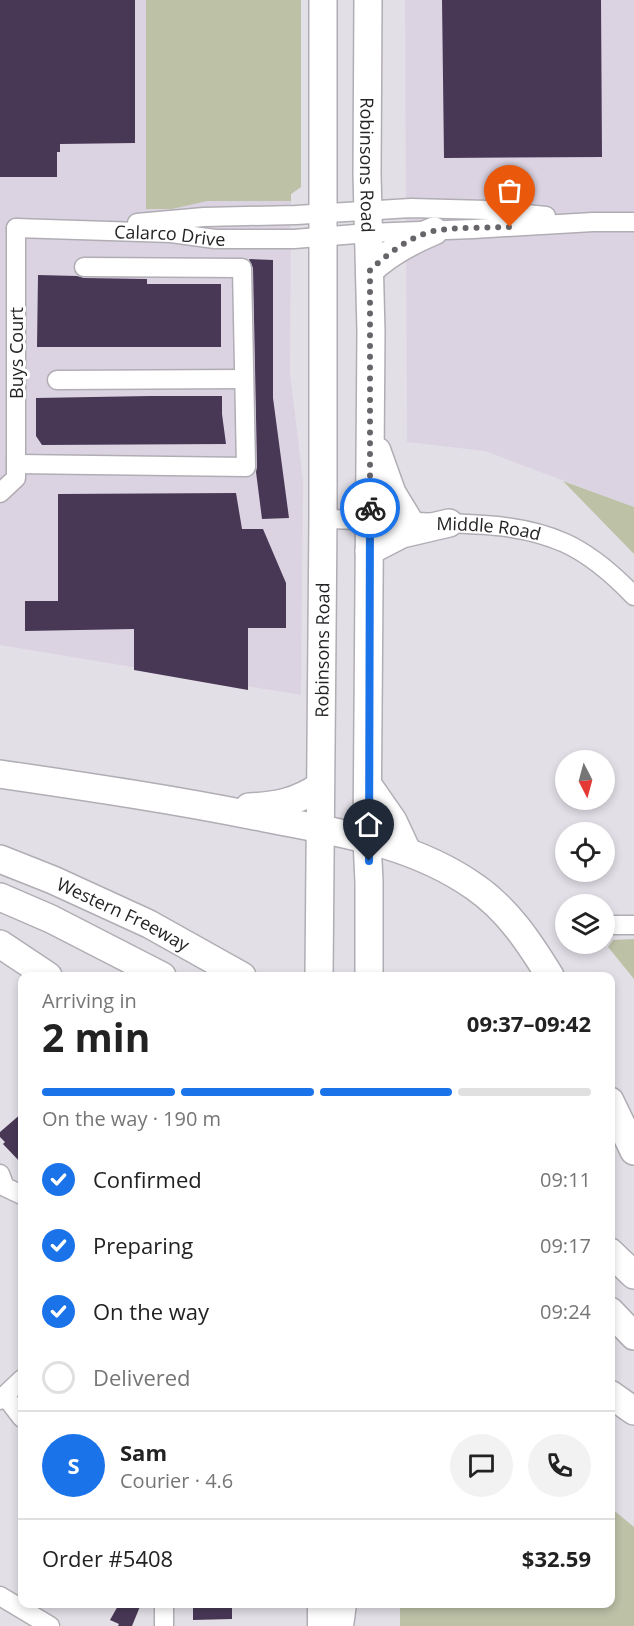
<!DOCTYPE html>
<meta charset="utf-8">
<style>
:root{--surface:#fff;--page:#f2f2f2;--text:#222;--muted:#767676;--line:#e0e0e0;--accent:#1a73e8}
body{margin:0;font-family:"Open Sans",sans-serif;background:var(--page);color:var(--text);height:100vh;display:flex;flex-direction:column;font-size:22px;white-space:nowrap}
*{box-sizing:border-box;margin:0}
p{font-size:20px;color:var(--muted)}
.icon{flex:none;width:33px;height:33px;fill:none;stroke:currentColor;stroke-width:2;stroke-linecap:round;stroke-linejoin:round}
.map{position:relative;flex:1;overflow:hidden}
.drawer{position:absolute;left:18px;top:972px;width:597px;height:636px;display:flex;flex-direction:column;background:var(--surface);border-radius:12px;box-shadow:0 3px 9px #0003}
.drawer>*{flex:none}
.needle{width:39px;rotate:174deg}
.tools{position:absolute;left:555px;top:750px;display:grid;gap:12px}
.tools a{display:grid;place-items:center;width:60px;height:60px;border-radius:50%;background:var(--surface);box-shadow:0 3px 9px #0003;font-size:30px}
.pin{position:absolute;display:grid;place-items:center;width:51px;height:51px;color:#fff;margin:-62px -26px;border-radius:50% 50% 50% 0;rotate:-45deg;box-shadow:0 0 6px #0007}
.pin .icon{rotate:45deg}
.courier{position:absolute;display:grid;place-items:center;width:60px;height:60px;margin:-30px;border:4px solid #1a73e8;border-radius:50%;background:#fff;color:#222;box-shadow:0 2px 8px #0007}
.overview em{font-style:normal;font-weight:700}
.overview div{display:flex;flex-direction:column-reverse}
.overview{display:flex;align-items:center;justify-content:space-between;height:102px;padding:0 24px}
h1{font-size:39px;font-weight:700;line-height:45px}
.bar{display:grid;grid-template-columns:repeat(4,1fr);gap:9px 6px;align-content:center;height:72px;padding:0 24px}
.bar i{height:8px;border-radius:4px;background:var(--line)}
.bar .active{background:var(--accent)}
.bar p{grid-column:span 4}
.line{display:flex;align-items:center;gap:15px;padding:0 24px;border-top:2px solid var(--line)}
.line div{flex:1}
.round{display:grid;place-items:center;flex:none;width:63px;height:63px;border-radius:32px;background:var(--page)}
ol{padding:0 24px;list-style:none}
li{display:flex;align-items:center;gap:18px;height:66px}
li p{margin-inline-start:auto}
li .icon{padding:6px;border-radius:50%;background:var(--accent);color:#fff;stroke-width:4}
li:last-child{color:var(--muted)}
li i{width:33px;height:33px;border:3px solid var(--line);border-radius:50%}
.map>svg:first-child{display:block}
.built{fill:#dbd3e2}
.green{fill:#bdc1a6}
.building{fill:#483856}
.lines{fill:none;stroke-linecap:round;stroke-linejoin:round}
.minor-casing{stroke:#b1adb4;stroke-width:21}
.major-casing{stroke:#b1adb4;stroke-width:27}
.highway-casing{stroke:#b1adb4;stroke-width:30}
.minor{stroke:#fff;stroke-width:18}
.major{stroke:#fff;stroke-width:24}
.highway{stroke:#fff;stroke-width:27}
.done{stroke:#68656a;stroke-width:6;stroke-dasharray:0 10.8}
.route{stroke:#1a73e8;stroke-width:8}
.labels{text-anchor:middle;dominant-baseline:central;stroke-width:6;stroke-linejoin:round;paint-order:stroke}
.street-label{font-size:18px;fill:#252326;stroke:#fff}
</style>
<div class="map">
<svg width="634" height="1626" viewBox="0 0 634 1626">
<rect width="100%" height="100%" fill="#e3dfe7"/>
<path class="built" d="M 0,0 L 301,0 L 301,187 L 291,194 L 290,373 L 303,481 L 301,695 L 0,645 Z
M 405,0 L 634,0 L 634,507 L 485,451 L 407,442 Z"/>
<path class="green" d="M 146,0 L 301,0 L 301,187 L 291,194 L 291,201 L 207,201 L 172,209 L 146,209 Z
M 563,481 L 634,507 L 634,554 Z
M 634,939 L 634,979 L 608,947 L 613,940 Z
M 611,1508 L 634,1527 L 634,1626 L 400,1626 L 400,1604 L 610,1604 Z"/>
<path class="building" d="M 0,0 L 135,0 L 135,143 L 60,144 L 60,152 L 57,152 L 57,177 L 0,177 Z
M 442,0 L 601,0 L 602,157 L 444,158 Z
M 249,259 L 273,260 L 273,398 L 289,518 L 262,519 L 256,472 L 257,467 L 253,268 Z
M 38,275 L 77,276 L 84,278 L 147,279 L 147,284 L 221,284 L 221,347 L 37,347 Z
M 150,396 L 222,396 L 222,414 L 226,444 L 42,445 L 36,436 L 36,398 Z
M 236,493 L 242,529 L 263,529 L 286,583 L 286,628 L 248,628 L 248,690 L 134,670 L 134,629 L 25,631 L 25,601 L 58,601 L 58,494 Z
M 22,1113 L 22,1164 L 3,1144 L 5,1142 L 0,1137 L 0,1132 Z
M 119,1604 L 141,1604 L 132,1626 L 118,1626 L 119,1624 L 110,1620 Z
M 193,1604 L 232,1605 L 232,1619 L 193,1620 Z"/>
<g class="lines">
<defs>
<g id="minor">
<path d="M 137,223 L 204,217 L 296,215 L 411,208 L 487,210 L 546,216"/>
<path id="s1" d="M 16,228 L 171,233 L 215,239 L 294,239 L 368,233 L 473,229 L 593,222 L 634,222"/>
<path d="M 57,380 L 244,379"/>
<path d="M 16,464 L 246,467 L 242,268 L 84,267"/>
<path d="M 0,493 L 16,478 L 16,228"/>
<path id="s2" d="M 323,519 C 361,520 400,521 438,523 C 481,524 525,525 565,543 C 591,555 614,575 634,596"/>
<path d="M 612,925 L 634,925"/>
<path d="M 0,1174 L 5,1187 L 22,1195"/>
<path d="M 5,1396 L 22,1418"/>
<path d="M 0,1400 L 22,1379"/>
<path d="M 0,1596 L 50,1626"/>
<path d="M 164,1626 L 164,1604"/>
</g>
<path id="major" d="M 320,1604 L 320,1626
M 341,1626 L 344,1604"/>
<g id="highway">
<path id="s3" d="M 368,0 L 367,174 L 371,332 L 367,840 L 369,882 L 369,976"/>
<path d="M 370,270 C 389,252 410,241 434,231"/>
<path d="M 377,451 L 392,493 L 409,521"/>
<path d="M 369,551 L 402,534 L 449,523"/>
<path d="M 0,774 C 89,787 177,800 265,818 C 336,832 413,843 475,887 C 508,910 529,942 550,976"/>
<path d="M 368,785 L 393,821 L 407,851"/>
<path d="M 249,807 C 275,806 298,802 320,786"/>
<path id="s4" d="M 0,859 L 53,880 L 149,924 L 242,976"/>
<path d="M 0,897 L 51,919 L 162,976"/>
<path d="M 0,944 L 48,976"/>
<path id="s5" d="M 319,976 L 323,519 L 323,0"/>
<path d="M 610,1101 L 634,1151"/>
<path d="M 610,1252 L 634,1275"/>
<path d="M 610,1311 L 634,1336"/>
<path d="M 610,1394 L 634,1411"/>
</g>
</defs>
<use href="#minor" class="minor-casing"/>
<use href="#major" class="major-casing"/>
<use href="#highway" class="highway-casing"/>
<use href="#minor" class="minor"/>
<use href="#major" class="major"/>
<use href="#highway" class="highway"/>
</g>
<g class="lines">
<path class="done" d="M 370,508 L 370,270 C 388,254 410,236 434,231 C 455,227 488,228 510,227"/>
<path class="route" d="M 369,861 L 370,508"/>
</g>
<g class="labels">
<g class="street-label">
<text stroke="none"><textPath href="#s3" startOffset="165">Robinsons Road</textPath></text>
<text stroke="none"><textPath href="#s1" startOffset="154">Calarco Drive</textPath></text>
<text transform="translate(16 353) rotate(-90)">Buys Court</text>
<text stroke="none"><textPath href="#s2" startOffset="166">Middle Road</textPath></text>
<text stroke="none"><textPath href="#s5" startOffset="326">Robinsons Road</textPath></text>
<text stroke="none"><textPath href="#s4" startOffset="135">Western Freeway</textPath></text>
</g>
</g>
</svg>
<div class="tools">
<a><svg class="needle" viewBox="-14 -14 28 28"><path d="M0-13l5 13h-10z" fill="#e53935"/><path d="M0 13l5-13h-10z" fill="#767676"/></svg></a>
<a><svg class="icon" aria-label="locate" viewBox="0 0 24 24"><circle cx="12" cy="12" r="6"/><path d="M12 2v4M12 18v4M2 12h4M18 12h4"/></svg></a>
<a><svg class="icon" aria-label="layers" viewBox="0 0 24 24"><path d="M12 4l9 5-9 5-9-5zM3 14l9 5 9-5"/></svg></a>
</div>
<div class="pin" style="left:510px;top:227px;background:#ea580c"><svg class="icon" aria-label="bag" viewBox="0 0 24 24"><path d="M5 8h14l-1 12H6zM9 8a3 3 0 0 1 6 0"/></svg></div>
<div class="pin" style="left:369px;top:861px;background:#1f2937"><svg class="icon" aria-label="home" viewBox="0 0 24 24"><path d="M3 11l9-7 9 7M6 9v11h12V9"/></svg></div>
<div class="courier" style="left:370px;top:508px"><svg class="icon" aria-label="bike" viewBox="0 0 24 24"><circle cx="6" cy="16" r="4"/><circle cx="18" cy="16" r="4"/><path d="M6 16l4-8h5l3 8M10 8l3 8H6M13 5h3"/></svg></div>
<section class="drawer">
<div class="overview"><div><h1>2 min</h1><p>Arriving in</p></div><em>09:37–09:42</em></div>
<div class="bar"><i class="active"></i><i class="active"></i><i class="active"></i><i></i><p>On the way · 190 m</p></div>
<ol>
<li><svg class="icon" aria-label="check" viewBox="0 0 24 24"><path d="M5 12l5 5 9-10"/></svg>Confirmed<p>09:11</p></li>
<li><svg class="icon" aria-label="check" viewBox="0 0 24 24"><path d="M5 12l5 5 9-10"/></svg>Preparing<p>09:17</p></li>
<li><svg class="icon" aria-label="check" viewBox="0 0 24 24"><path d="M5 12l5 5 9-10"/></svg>On the way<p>09:24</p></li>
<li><i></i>Delivered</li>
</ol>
<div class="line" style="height:108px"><b class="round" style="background:var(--accent);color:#fff">S</b><div><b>Sam</b><p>Courier · 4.6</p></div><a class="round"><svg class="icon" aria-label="chat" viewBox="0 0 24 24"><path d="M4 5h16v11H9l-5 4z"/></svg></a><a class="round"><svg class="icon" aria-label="phone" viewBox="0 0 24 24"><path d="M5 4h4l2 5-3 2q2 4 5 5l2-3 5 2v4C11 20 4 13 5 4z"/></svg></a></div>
<div class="line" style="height:78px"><div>Order #5408</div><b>$32.59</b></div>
</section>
</div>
